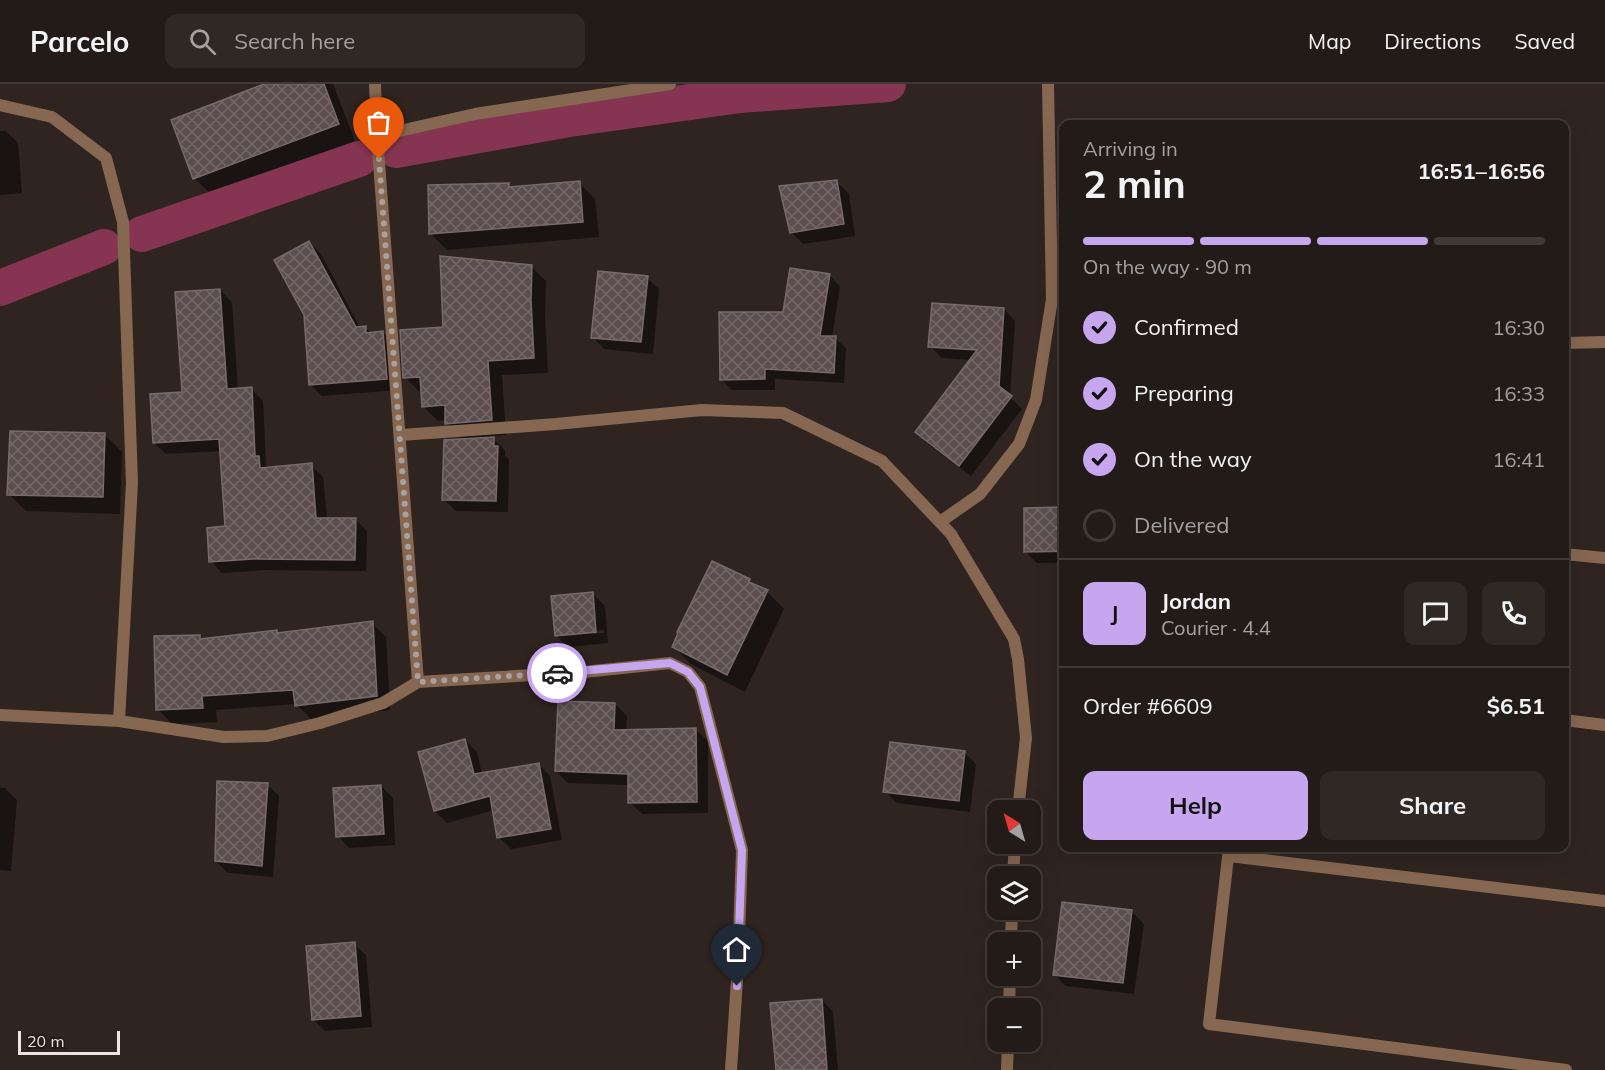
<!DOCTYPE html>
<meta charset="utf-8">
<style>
:root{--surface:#231b18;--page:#2f2825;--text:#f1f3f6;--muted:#a3a1a2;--line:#403937;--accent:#c7a6f0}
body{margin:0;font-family:Mulish,sans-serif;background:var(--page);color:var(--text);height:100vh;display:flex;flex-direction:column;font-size:22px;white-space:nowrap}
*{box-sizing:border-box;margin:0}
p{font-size:20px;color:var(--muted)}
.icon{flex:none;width:33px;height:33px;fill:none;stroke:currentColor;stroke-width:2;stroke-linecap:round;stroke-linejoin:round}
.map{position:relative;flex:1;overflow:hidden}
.panel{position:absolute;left:1059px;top:36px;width:510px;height:732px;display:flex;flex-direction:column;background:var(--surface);border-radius:12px;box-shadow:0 6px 24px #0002,0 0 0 2px var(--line)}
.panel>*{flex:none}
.needle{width:39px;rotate:323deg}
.controls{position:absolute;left:987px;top:716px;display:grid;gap:12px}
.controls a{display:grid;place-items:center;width:54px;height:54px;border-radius:12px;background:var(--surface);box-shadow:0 6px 24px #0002,0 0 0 2px var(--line);font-size:30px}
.scale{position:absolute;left:18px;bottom:15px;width:102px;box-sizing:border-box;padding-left:6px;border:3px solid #ece5e2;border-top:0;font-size:16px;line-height:21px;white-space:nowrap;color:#ece5e2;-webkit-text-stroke:4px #251a17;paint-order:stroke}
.pin{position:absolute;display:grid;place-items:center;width:51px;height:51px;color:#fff;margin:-62px -26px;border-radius:50% 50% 50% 0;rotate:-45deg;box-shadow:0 0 6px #0007}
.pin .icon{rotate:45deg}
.courier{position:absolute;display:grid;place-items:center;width:60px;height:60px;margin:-30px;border:4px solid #c7a6f0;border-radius:50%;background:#fff;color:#222;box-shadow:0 2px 8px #0007}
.overview em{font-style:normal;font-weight:700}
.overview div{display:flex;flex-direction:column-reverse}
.overview{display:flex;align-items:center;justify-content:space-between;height:102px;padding:0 24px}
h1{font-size:39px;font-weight:700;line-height:45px}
.bar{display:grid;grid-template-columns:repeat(4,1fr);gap:9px 6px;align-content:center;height:72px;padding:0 24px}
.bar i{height:8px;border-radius:4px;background:var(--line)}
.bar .on{background:var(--accent)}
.bar p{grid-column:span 4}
.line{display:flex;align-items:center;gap:15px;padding:0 24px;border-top:2px solid var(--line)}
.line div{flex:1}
.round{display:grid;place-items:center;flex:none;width:63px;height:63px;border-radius:12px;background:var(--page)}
ol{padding:0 24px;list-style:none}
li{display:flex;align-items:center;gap:18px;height:66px}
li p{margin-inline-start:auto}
li .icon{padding:6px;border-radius:50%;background:var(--accent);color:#111;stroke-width:4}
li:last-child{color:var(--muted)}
li i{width:33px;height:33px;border:3px solid var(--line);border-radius:50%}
.button{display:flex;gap:12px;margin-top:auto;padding:12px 24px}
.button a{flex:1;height:69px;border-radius:12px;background:var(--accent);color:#111;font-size:24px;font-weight:700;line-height:69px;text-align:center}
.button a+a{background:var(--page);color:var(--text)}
header{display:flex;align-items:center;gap:36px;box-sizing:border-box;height:84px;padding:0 30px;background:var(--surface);border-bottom:2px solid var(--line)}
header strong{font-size:28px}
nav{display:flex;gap:33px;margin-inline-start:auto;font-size:21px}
.search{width:420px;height:54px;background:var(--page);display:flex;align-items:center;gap:15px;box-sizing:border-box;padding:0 21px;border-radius:12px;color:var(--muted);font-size:22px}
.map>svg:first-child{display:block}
.shadow{fill:#0007;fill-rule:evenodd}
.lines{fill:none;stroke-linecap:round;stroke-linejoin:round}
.canal{stroke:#853551;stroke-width:36}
.building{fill:url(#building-cross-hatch);stroke:#786a69;stroke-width:1.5}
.minor{stroke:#866751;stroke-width:12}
.done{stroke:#aaa19e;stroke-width:6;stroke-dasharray:0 10.8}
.route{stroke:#c7a6f0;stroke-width:8}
</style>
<header>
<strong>Parcelo</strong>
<div class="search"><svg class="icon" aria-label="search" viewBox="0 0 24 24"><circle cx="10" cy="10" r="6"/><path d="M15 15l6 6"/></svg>Search here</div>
<nav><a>Map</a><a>Directions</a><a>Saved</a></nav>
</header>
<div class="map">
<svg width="1605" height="986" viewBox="0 0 1605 986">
<defs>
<pattern id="building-cross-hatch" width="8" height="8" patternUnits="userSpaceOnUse" patternTransform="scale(1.5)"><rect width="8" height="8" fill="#5c4e4e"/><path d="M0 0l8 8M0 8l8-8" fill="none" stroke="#746767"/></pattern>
</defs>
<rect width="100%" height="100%" fill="#2f2420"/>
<path class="shadow" d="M 268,0 L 333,0 L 355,57 L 212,111 L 194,94 Z
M 0,47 L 6,47 L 18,59 L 22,109 L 0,111 Z
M 837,98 L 849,110 L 855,152 L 803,160 L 791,148 Z
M 579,99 L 595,115 L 599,153 L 447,166 L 430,149 L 509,101 L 512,104 Z
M 309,158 L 321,170 L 360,244 L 365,243 L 371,250 L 383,249 L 395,261 L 398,306 L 322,312 L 310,300 Z
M 531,182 L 546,197 L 545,232 L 548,289 L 502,291 L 506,351 L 490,352 L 505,366 L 505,372 L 509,375 L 508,428 L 456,427 L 444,416 L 463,356 L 446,339 L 446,336 L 438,337 L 423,322 L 422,308 L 420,308 L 405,293 L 445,244 Z
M 829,191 L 840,202 L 832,254 L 835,254 L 846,264 L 844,299 L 775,295 L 775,306 L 732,306 L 721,295 L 784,230 Z
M 647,194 L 659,205 L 653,270 L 604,265 L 593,253 Z
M 220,206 L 232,218 L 238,306 L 251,305 L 263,317 L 266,381 L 270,385 L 311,381 L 323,393 L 327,435 L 355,435 L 367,447 L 366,487 L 265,486 L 222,489 L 211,477 L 226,444 L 222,367 L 166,370 L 154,359 L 184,309 Z
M 1004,225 L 1015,237 L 1010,313 L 1022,325 L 971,392 L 928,360 L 917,348 L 971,276 L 942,274 L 930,262 Z
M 105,351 L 122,368 L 120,430 L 26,427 L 9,410 Z
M 1035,466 L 1035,469 L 1064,469 L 1064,479 L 1037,479 L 1026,468 Z
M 749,496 L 756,503 L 767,508 L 784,525 L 745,608 L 691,580 L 674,563 Z
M 593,510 L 605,522 L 608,559 L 568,563 L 556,551 ZM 604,546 L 604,549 L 565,552 L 565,549 Z
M 372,539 L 386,553 L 390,626 L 311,635 L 296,620 L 216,626 L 217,638 L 172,640 L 158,625 L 200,552 L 203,556 L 276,548 L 278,550 Z
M 615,620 L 627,632 L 626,647 L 696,646 L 708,657 L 708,729 L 642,730 L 630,718 L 630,701 L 568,699 L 556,687 Z
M 465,656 L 477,668 L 482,690 L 538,680 L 550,692 L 562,756 L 511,765 L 499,753 L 494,726 L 447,739 L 435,727 Z
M 964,668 L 976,680 L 970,728 L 897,719 L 885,707 Z
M 267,700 L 279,712 L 273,793 L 228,789 L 216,777 Z
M 381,702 L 393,714 L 395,761 L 349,764 L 338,752 Z
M 0,704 L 5,704 L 17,716 L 11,787 L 0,786 Z
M 1132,828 L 1144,840 L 1134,910 L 1066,902 L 1054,890 Z
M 354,860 L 366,871 L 372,943 L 325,947 L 313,935 Z
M 822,916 L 833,928 L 838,986 L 777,986 Z"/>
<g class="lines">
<path class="canal" d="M 396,66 L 569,35 L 740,11 L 888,0
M 142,150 L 359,75
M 0,204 L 104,163"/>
</g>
<path class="building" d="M 264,0 L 324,0 L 339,40 L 193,95 L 171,36 Z
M 837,96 L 844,140 L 790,149 L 779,102 Z
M 580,97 L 583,138 L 429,150 L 428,101 L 509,99 L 509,103 Z
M 309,157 L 356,243 L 366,242 L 366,249 L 383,247 L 387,295 L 309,301 L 304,231 L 274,176 Z
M 440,172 L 532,181 L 531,216 L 534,274 L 488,277 L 492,336 L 445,340 L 445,321 L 422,323 L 420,293 L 403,294 L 400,246 L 443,243 Z
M 790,184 L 830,190 L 820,252 L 836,252 L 834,289 L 765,285 L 765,295 L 720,296 L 719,228 L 783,228 Z
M 598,187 L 648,192 L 641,258 L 591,254 Z
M 220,205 L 227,305 L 252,303 L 255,372 L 259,372 L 260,384 L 312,379 L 316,434 L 356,434 L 355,476 L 253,475 L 209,478 L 207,444 L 225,442 L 219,355 L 153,359 L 150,310 L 182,308 L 175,208 Z
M 932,219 L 1004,224 L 999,302 L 1012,312 L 959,382 L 915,348 L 977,266 L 928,263 Z
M 10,347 L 105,349 L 103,413 L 7,411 Z
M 494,353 L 494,362 L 498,362 L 496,417 L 442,416 L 444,356 Z
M 1064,423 L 1064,467 L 1024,468 L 1024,424 Z
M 712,477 L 750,495 L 749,498 L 768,506 L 727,591 L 672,563 L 678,549 L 677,548 Z
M 593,508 L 596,548 L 555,552 L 551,512 Z
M 373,537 L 377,612 L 295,622 L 293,606 L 202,612 L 203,624 L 156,626 L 154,552 L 200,551 L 200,555 L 277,546 L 277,549 Z
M 558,617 L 615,619 L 614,646 L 696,644 L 697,718 L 628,719 L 628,690 L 555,687 Z
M 465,655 L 474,690 L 539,679 L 551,745 L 497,754 L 490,712 L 434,727 L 418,668 Z
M 890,658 L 965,667 L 959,717 L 883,708 Z
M 217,697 L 268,699 L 262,782 L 215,777 Z
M 381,701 L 384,750 L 336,753 L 333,704 Z
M 1062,818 L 1132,826 L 1123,899 L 1053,891 Z
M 355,858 L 361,932 L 312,936 L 306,862 Z
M 822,915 L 827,986 L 776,986 L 770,919 Z"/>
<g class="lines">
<path class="minor" d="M 375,0 L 377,52 L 418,598
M 0,21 L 52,33 L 106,74 L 123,138 L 132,399 L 119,637
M 377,52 L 475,30 L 670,0
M 1564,259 L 1605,258
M 401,351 L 556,340 L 702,326 L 783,329 L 882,377 L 951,450 L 1014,555 L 1018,575 L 1026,654 L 1018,726
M 940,438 L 980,410 L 1019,360 L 1036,316 L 1052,215 L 1048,0
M 1564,470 L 1605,474
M 0,631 L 119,637 L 224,653 L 267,652 L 320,639 L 383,619 L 418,598 L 584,588 L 670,579 L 688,588 L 700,603 L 742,766 L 738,881 L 731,986
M 1564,636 L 1605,641
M 1229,764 L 1209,940 L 1566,986
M 1229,772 L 1605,817
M 1013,792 L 1015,759
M 1011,858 L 1012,825
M 1009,924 L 1010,891
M 1007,986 L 1008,957"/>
</g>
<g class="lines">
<path class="done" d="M 379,75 L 418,598 L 557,589"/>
<path class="route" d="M 557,589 L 670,579 L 688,588 L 700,603 L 742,766 L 737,902"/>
</g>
</svg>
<div class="controls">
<a><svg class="needle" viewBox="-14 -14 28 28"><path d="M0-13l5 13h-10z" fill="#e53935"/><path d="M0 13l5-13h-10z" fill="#a3a1a2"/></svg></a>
<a><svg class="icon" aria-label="layers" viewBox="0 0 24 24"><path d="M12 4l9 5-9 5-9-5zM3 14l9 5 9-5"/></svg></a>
<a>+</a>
<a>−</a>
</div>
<div class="scale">20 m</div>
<div class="pin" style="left:379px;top:75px;background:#ea580c"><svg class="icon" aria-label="bag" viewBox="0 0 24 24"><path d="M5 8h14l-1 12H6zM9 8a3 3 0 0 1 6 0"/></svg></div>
<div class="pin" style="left:737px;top:902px;background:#1f2937"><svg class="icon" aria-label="home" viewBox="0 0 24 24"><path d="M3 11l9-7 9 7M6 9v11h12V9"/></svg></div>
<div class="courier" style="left:557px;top:589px"><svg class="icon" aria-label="car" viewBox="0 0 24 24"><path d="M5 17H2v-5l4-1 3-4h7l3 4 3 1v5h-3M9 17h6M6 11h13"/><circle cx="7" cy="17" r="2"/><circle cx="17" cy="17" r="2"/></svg></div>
<section class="panel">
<div class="overview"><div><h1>2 min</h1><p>Arriving in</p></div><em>16:51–16:56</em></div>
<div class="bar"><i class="on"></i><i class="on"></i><i class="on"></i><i></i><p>On the way · 90 m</p></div>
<ol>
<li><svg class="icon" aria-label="check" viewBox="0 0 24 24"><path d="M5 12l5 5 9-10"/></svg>Confirmed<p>16:30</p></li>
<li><svg class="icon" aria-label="check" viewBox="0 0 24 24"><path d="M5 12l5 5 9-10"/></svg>Preparing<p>16:33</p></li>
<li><svg class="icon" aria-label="check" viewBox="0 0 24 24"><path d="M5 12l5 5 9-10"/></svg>On the way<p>16:41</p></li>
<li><i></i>Delivered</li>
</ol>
<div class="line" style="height:108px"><b class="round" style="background:var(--accent);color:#111">J</b><div><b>Jordan</b><p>Courier · 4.4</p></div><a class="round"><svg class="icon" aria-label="chat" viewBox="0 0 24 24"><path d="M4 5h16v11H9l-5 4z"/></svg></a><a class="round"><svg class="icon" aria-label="phone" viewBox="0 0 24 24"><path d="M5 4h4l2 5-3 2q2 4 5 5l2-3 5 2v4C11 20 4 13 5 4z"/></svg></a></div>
<div class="line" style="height:78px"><div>Order #6609</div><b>$6.51</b></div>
<div class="button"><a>Help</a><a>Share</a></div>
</section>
</div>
